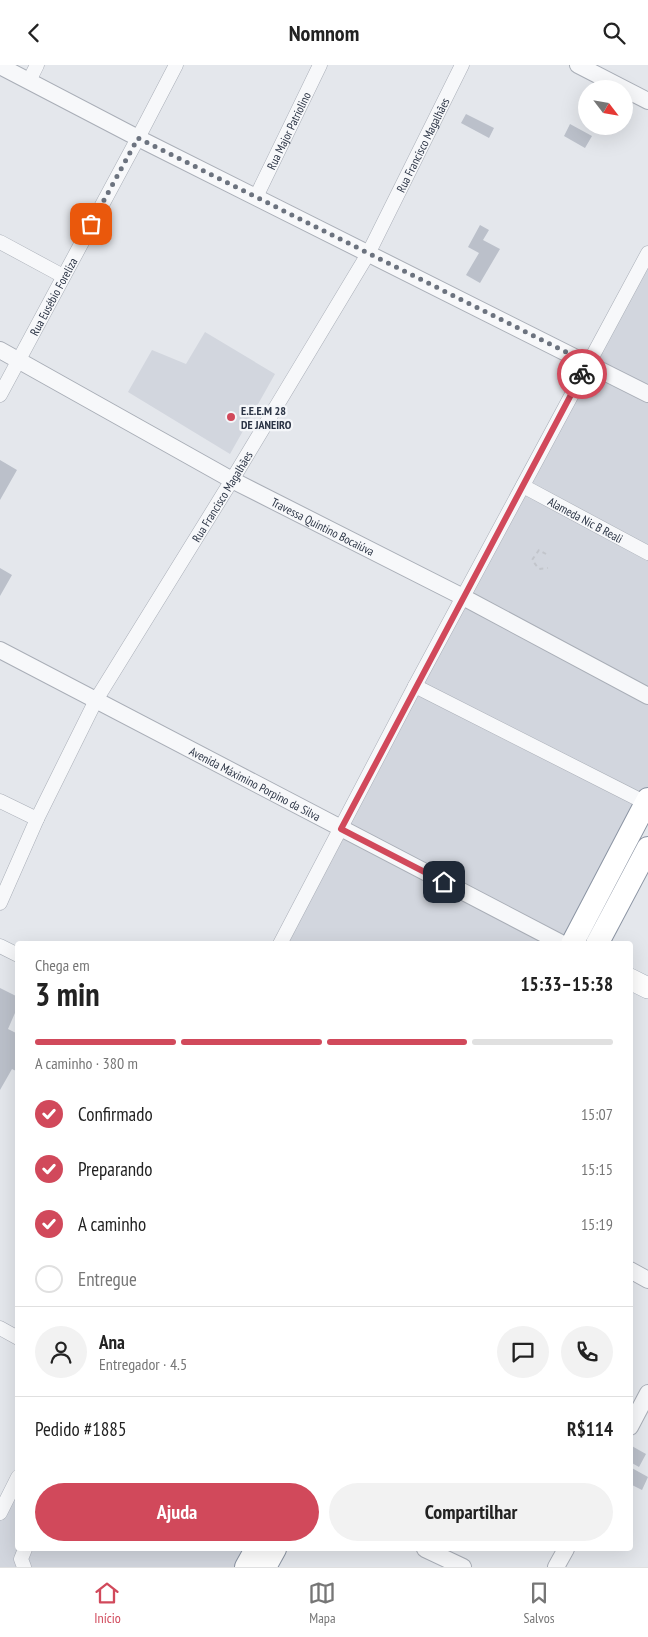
<!DOCTYPE html>
<html lang="pt">
<meta charset="utf-8">
<style>
:root{--surface:#fff;--page:#f2f2f2;--text:#222;--muted:#767676;--line:#e0e0e0;--accent:#d1495b}
body{margin:0;font-family:"PT Sans Narrow",sans-serif;background:var(--page);color:var(--text);height:100vh;display:flex;flex-direction:column;font-size:19px;white-space:nowrap}
*{box-sizing:border-box;margin:0}
p{font-size:16px;color:var(--muted)}
.icon{flex:none;width:28px;height:28px;fill:none;stroke:currentColor;stroke-width:2;stroke-linecap:round;stroke-linejoin:round}
.map{position:relative;flex:1;overflow:hidden}
.panel{position:absolute;left:15px;top:876px;width:618px;height:610px;display:flex;flex-direction:column;background:var(--surface);border-radius:5px;box-shadow:0 5px 20px #0002}
.panel>*{flex:none}
.needle{width:32px;rotate:121deg}
.controls{position:absolute;left:578px;top:15px;display:grid;gap:10px}
.controls a{display:grid;place-items:center;width:55px;height:55px;border-radius:50%;background:var(--surface);box-shadow:0 5px 20px #0002;font-size:25px}
.pin{position:absolute;display:grid;place-items:center;width:42px;height:42px;color:#fff;margin:-21px;border-radius:10px;box-shadow:0 2px 8px #0006}
.courier{position:absolute;display:grid;place-items:center;width:50px;height:50px;margin:-25px;border:4px solid #d1495b;border-radius:50%;background:#fff;color:#222;box-shadow:0 1px 6px #0007}
.head em{font-style:normal;font-weight:700}
.head div{display:flex;flex-direction:column-reverse}
.head{display:flex;align-items:center;justify-content:space-between;height:85px;padding:0 20px}
h1{font-size:32px;font-weight:700;line-height:38px}
.bar{display:grid;grid-template-columns:repeat(4,1fr);gap:8px 5px;align-content:center;height:60px;padding:0 20px}
.bar i{height:6px;border-radius:4px;background:var(--line)}
.bar .on{background:var(--accent)}
.bar p{grid-column:span 4}
.line{display:flex;align-items:center;gap:12px;padding:0 20px;border-top:1px solid var(--line)}
.line div{flex:1}
.round{display:grid;place-items:center;flex:none;width:52px;height:52px;border-radius:26px;background:var(--page)}
ol{padding:0 20px;list-style:none}
li{display:flex;align-items:center;gap:15px;height:55px}
li p{margin-inline-start:auto}
li .icon{padding:5px;border-radius:50%;background:var(--accent);color:#fff;stroke-width:4}
li:last-child{color:var(--muted)}
li i{width:28px;height:28px;border:2px solid var(--line);border-radius:50%}
.primary-button{display:flex;gap:10px;margin-top:auto;padding:10px 20px}
.primary-button a{flex:1;height:58px;border-radius:30px;background:var(--accent);color:#fff;font-size:20px;font-weight:700;line-height:58px;text-align:center}
.primary-button a+a{background:var(--page);color:var(--text)}
header{display:flex;justify-content:space-between;align-items:center;height:65px;padding:0 20px;background:var(--surface);font-size:22px;font-weight:700}
.tabs{display:flex;justify-content:space-around;align-items:center;height:70px;border-top:1px solid var(--line);background:var(--surface);font-size:14px;color:var(--muted)}
.tabs a{display:grid;justify-items:center;gap:2px}
.tabs .on{color:var(--accent)}
.map>svg:first-child{display:block}
.built{fill:#d2d6de}
.building{fill:#bbc0ca}
.lines{fill:none;stroke-linecap:round;stroke-linejoin:round}
.minor-casing{stroke:#a9aeb7;stroke-width:15}
.tertiary-casing{stroke:#a9aeb7;stroke-width:18}
.primary-casing{stroke:#a3abb8;stroke-width:22}
.trunk-casing{stroke:#8b94a3;stroke-width:24}
.path{stroke:#c2c5cb;stroke-width:2;stroke-dasharray:4 4;stroke-linecap:butt}
.minor{stroke:#f7f8fa;stroke-width:14}
.tertiary{stroke:#f7f8fa;stroke-width:16}
.primary{stroke:#fff;stroke-width:21}
.trunk{stroke:#fff;stroke-width:22}
.done{stroke:#6c737f;stroke-width:5;stroke-dasharray:0 9}
.route{stroke:#d1495b;stroke-width:6}
.poi-dot{fill:#d1495b;stroke:#f4f6f9;stroke-width:2}
.labels{text-anchor:middle;dominant-baseline:central;stroke-width:4.5;stroke-linejoin:round;paint-order:stroke}
.street-label{font-size:12px;fill:#2b3445;stroke:#f4f6f9}
.poi-label{font-size:12px;font-weight:bold;fill:#2b3445;stroke:#f4f6f9;text-anchor:start}
</style>
<header><svg class="icon" aria-label="back" viewBox="0 0 24 24"><path d="M15 5l-7 7 7 7"/></svg>Nomnom<svg class="icon" aria-label="search" viewBox="0 0 24 24"><circle cx="10" cy="10" r="6"/><path d="M15 15l6 6"/></svg></header>
<div class="map">
<svg width="648" height="1502" viewBox="0 0 648 1502">
<rect width="100%" height="100%" fill="#e4e7ec"/>
<path class="built" d="M 648,190 L 648,731 L 569,879 L 281,879 Z
M 205,267 L 275,309 L 230,389 L 128,327 L 152,285 L 186,299 Z
M 17,1412 L 18,1484 L 246,1484 L 237,1502 L 0,1502 L 0,1448 Z"/>
<path class="building" d="M 466,49 L 494,63 L 489,73 L 461,58 Z
M 570,59 L 592,71 L 585,83 L 564,71 Z
M 480,160 L 489,165 L 483,175 L 500,184 L 480,218 L 466,210 L 479,188 L 468,182 Z
M 0,395 L 17,405 L 0,435 Z
M 0,503 L 12,510 L 0,531 Z
M 0,923 L 18,932 L 18,941 L 8,964 L 18,969 L 18,1007 L 12,1004 L 0,1025 Z
M 630,1380 L 646,1389 L 639,1402 L 630,1397 Z
M 630,1402 L 648,1412 L 642,1425 L 630,1419 Z"/>
<g class="lines">
<defs>
<g id="minor">
<path d="M 29,16 L 37,0"/>
<path id="s1" d="M 256,132 L 320,0"/>
<path d="M 0,177 L 63,211"/>
<path id="s2" d="M 0,330 L 138,73 L 176,0"/>
<path id="s3" d="M 523,421 L 648,488"/>
<path d="M 415,621 L 646,738"/>
<path d="M 0,736 L 37,754"/>
<path id="s4" d="M 0,838 L 37,754 L 96,635 L 232,415 L 368,189 L 462,0"/>
<path d="M 280,879 L 415,621 L 648,188"/>
<path d="M 0,881 L 18,890"/>
<path d="M 0,1263 L 18,1273"/>
<path d="M 0,1448 L 18,1412"/>
<path d="M 24,1502 L 21,1494 L 25,1484"/>
</g>
<g id="tertiary">
<path d="M 578,0 L 648,36"/>
<path d="M 0,1 L 138,73 L 648,329"/>
<path id="s5" d="M 0,285 L 232,415 L 463,532 L 648,631"/>
<path id="s6" d="M 0,585 L 563,879"/>
<path d="M 630,1205 L 648,1215"/>
<path d="M 630,1362 L 648,1328"/>
<path d="M 425,1484 L 463,1502"/>
<path d="M 556,1502 L 566,1484"/>
</g>
<path id="primary" d="M 630,914 L 648,923"/>
<path id="trunk" d="M 572,879 L 648,734
M 597,879 L 648,783
M 246,1502 L 256,1484
M 265,1502 L 275,1484"/>
</defs>
<use href="#minor" class="minor-casing"/>
<use href="#tertiary" class="tertiary-casing"/>
<use href="#primary" class="primary-casing"/>
<use href="#trunk" class="trunk-casing"/>
<path class="path" d="M 546,489 L 539,485 L 532,495 L 539,504 L 548,503"/>
<use href="#minor" class="minor"/>
<use href="#tertiary" class="tertiary"/>
<use href="#primary" class="primary"/>
<use href="#trunk" class="trunk"/>
</g>
<g class="lines">
<path class="done" d="M 91,159 L 138,73 L 588,298 L 582,309"/>
<path class="route" d="M 444,817 L 341,764 L 582,309"/>
</g>
<circle class="poi-dot" cx="231" cy="352" r="5"/>
<g class="labels">
<g class="street-label">
<text stroke="none"><textPath href="#s1" startOffset="74">Rua Major Patriolino</textPath></text>
<text stroke="none"><textPath href="#s4" startOffset="869">Rua Francisco Magalhães</textPath></text>
<text stroke="none"><textPath href="#s2" startOffset="112">Rua Eusébio Foreliza</textPath></text>
<text stroke="none"><textPath href="#s4" startOffset="464">Rua Francisco Magalhães</textPath></text>
<text stroke="none"><textPath href="#s3" startOffset="71">Alameda Nic B Reali</textPath></text>
<text stroke="none"><textPath href="#s5" startOffset="368">Travessa Quintino Bocaiúva</textPath></text>
<text stroke="none"><textPath href="#s6" startOffset="288">Avenida Máximino Porpino da Silva</textPath></text>
</g>
<g class="poi-label">
<text x="241" y="345">E.E.E.M 28<tspan x="241" dy="14">DE JANEIRO</tspan></text>
</g>
</g>
</svg>
<div class="controls">
<a><svg class="needle" viewBox="-14 -14 28 28"><path d="M0-13l5 13h-10z" fill="#e53935"/><path d="M0 13l5-13h-10z" fill="#767676"/></svg></a>
</div>
<div class="pin" style="left:91px;top:159px;background:#ea580c"><svg class="icon" aria-label="bag" viewBox="0 0 24 24"><path d="M5 8h14l-1 12H6zM9 8a3 3 0 0 1 6 0"/></svg></div>
<div class="pin" style="left:444px;top:817px;background:#1f2937"><svg class="icon" aria-label="home" viewBox="0 0 24 24"><path d="M3 11l9-7 9 7M6 9v11h12V9"/></svg></div>
<div class="courier" style="left:582px;top:309px"><svg class="icon" aria-label="bike" viewBox="0 0 24 24"><circle cx="6" cy="16" r="4"/><circle cx="18" cy="16" r="4"/><path d="M6 16l4-8h5l3 8M10 8l3 8H6M13 5h3"/></svg></div>
<section class="panel">
<div class="head"><div><h1>3 min</h1><p>Chega em</p></div><em>15:33–15:38</em></div>
<div class="bar"><i class="on"></i><i class="on"></i><i class="on"></i><i></i><p>A caminho · 380 m</p></div>
<ol>
<li><svg class="icon" aria-label="check" viewBox="0 0 24 24"><path d="M5 12l5 5 9-10"/></svg>Confirmado<p>15:07</p></li>
<li><svg class="icon" aria-label="check" viewBox="0 0 24 24"><path d="M5 12l5 5 9-10"/></svg>Preparando<p>15:15</p></li>
<li><svg class="icon" aria-label="check" viewBox="0 0 24 24"><path d="M5 12l5 5 9-10"/></svg>A caminho<p>15:19</p></li>
<li><i></i>Entregue</li>
</ol>
<div class="line" style="height:90px"><a class="round"><svg class="icon" aria-label="person" viewBox="0 0 24 24"><circle cx="12" cy="8" r="4"/><path d="M4 21q1-7 8-7t8 7"/></svg></a><div><b>Ana</b><p>Entregador · 4.5</p></div><a class="round"><svg class="icon" aria-label="chat" viewBox="0 0 24 24"><path d="M4 5h16v11H9l-5 4z"/></svg></a><a class="round"><svg class="icon" aria-label="phone" viewBox="0 0 24 24"><path d="M5 4h4l2 5-3 2q2 4 5 5l2-3 5 2v4C11 20 4 13 5 4z"/></svg></a></div>
<div class="line" style="height:65px"><div>Pedido #1885</div><b>R$114</b></div>
<div class="primary-button"><a>Ajuda</a><a>Compartilhar</a></div>
</section>
</div>
<nav class="tabs">
<a class="on"><svg class="icon" aria-label="home" viewBox="0 0 24 24"><path d="M3 11l9-7 9 7M6 9v11h12V9"/></svg>Início</a>
<a><svg class="icon" aria-label="map" viewBox="0 0 24 24"><path d="M3 6l6-2 6 2 6-2v14l-6 2-6-2-6 2zM9 4v14M15 6v14"/></svg>Mapa</a>
<a><svg class="icon" aria-label="saved" viewBox="0 0 24 24"><path d="M7 4h10v16l-5-4-5 4z"/></svg>Salvos</a>
</nav>
